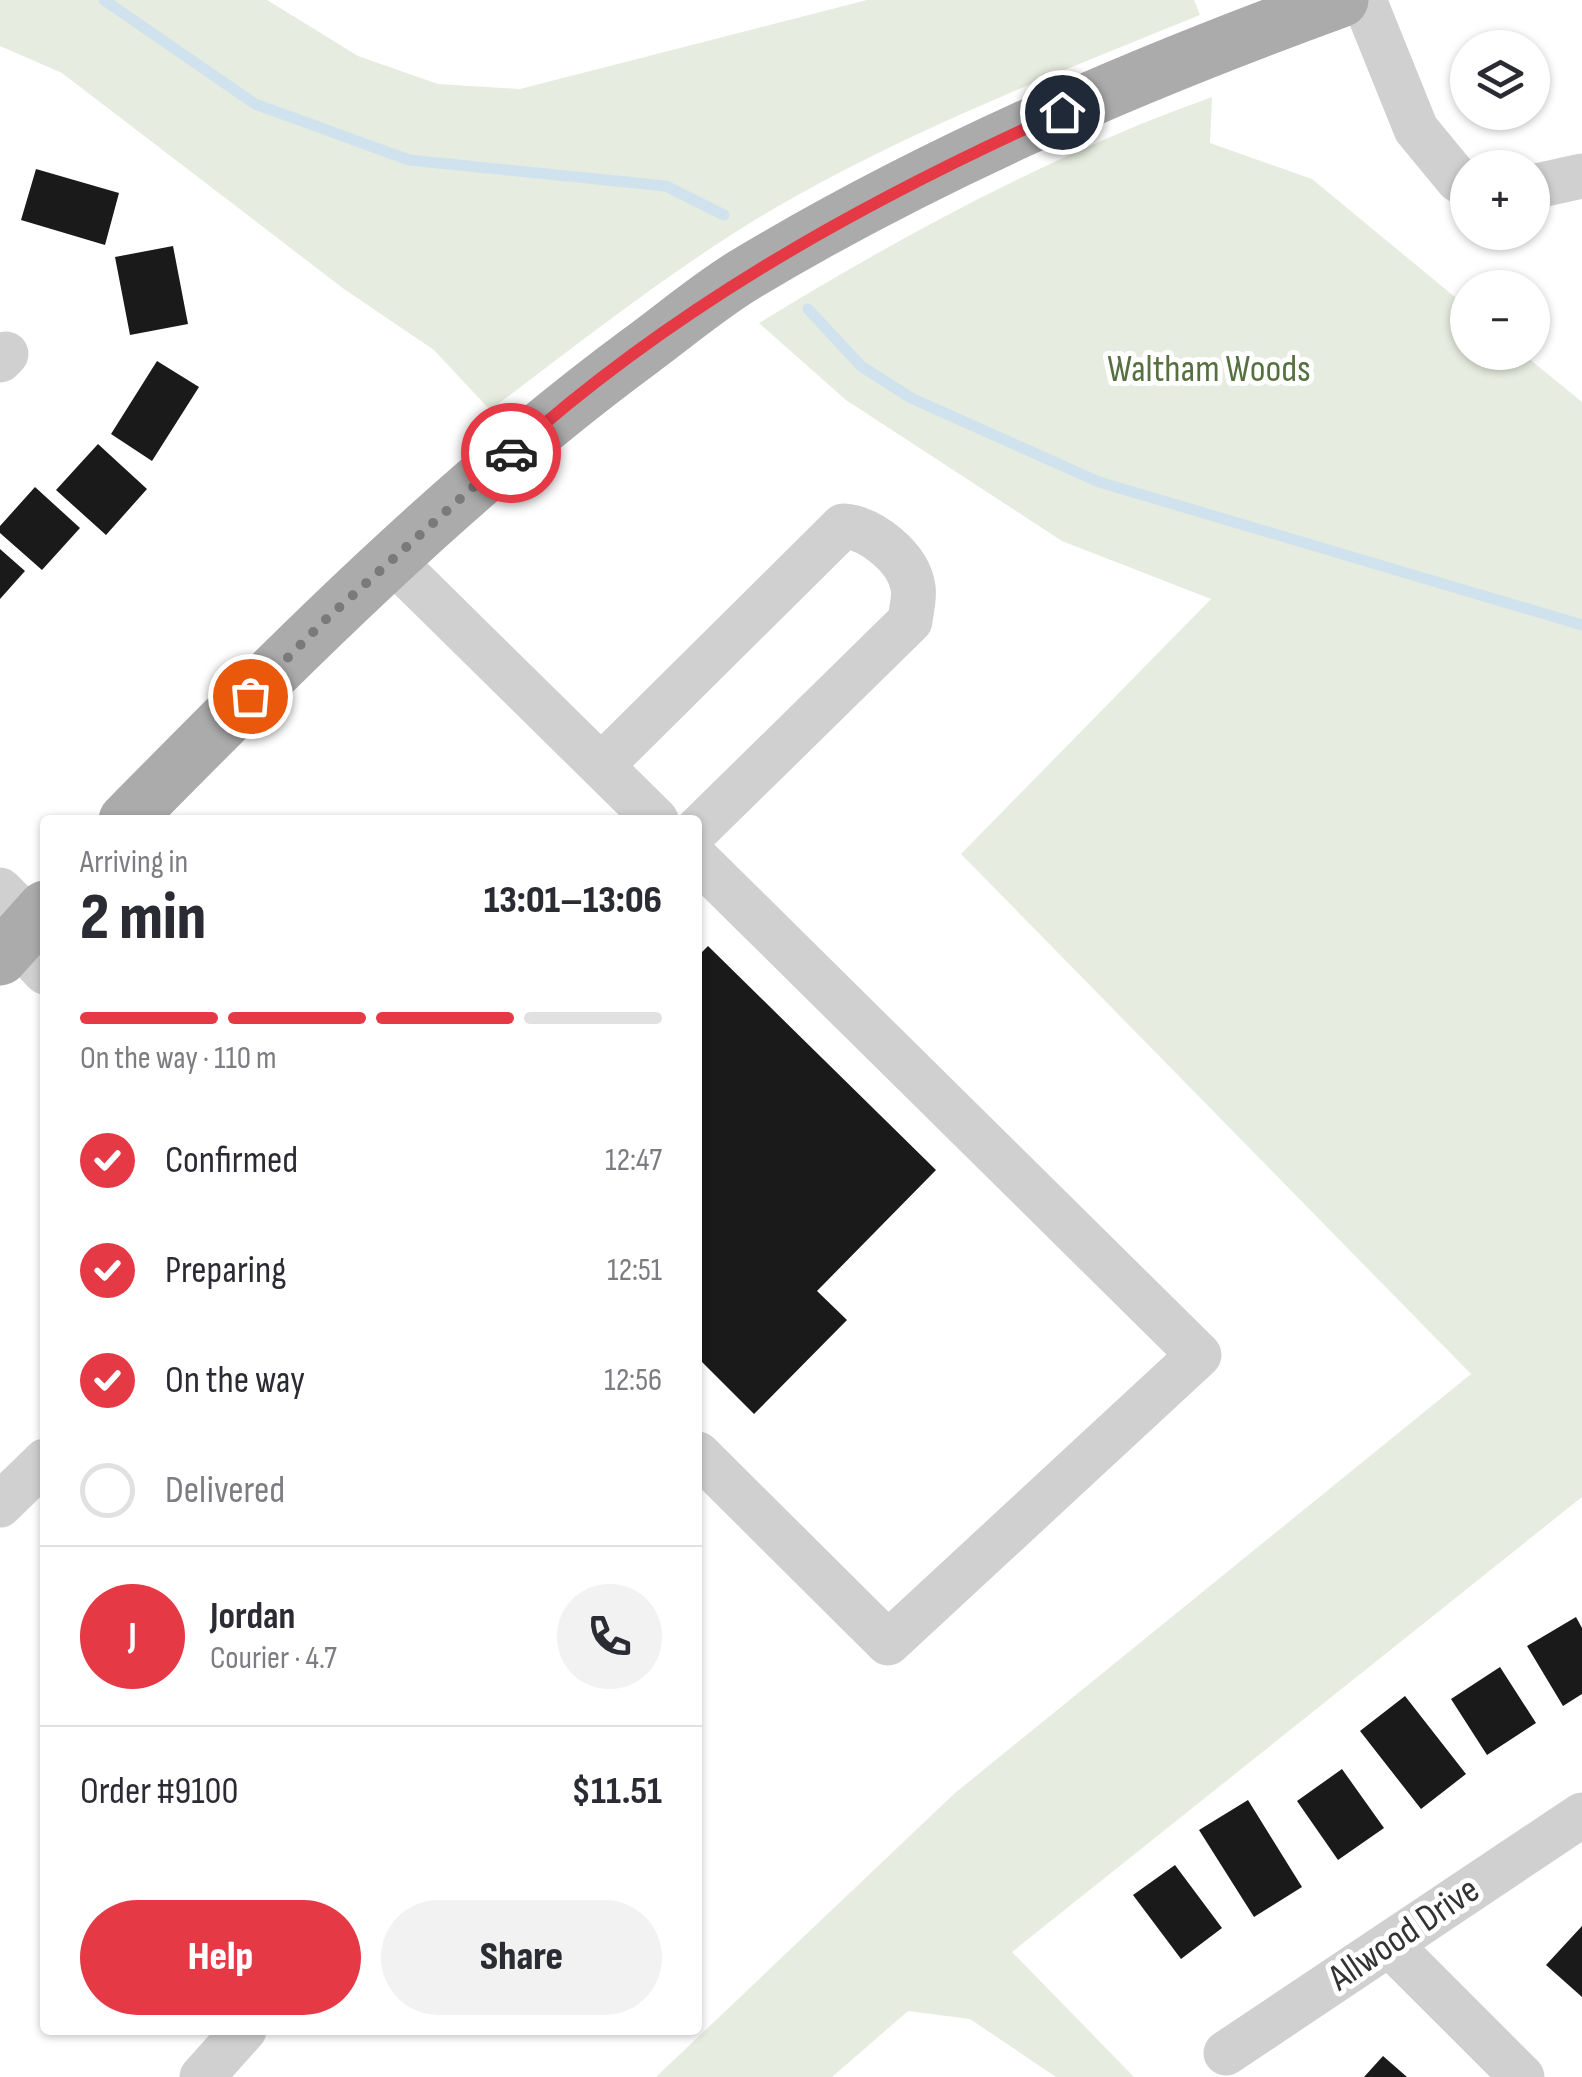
<!DOCTYPE html>
<meta charset="utf-8">
<style>
:root{--surface:#fff;--page:#f2f2f3;--text:#2b2b33;--muted:#7c7c81;--line:#e1e1e2;--accent:#e63946}
body{margin:0;font-family:"Sofia Sans Condensed",sans-serif;background:var(--page);color:var(--text);height:100vh;display:flex;flex-direction:column;font-size:38px;white-space:nowrap}
*{box-sizing:border-box;margin:0}
p{font-size:32px;color:var(--muted)}
.icon{flex:none;width:55px;height:55px;fill:none;stroke:currentColor;stroke-width:2;stroke-linecap:round;stroke-linejoin:round}
.map{position:relative;flex:1;overflow:hidden}
.side{position:absolute;left:40px;top:815px;width:662px;height:1220px;display:flex;flex-direction:column;background:var(--surface);border-radius:10px;box-shadow:0 2px 8px #0004}
.side>*{flex:none}
.buttons{position:absolute;left:1450px;top:30px;display:grid;gap:20px}
.buttons a{display:grid;place-items:center;width:100px;height:100px;border-radius:50%;background:var(--surface);box-shadow:0 2px 8px #0004;font-size:50px}
.pin{position:absolute;display:grid;place-items:center;width:85px;height:85px;color:#fff;margin:-42px;border:5px solid #fff;border-radius:50%;box-shadow:0 2px 10px #0007}
.courier{position:absolute;display:grid;place-items:center;width:100px;height:100px;margin:-50px;border:8px solid #e63946;border-radius:50%;background:#fff;color:#222;box-shadow:0 2px 12px #0007}
.head em{font-style:normal;font-weight:800}
.head div{display:flex;flex-direction:column-reverse}
.head{display:flex;align-items:center;justify-content:space-between;height:170px;padding:0 40px}
h1{font-size:65px;font-weight:800;line-height:75px}
.bar{display:grid;grid-template-columns:repeat(4,1fr);gap:15px 10px;align-content:center;height:120px;padding:0 40px}
.bar i{height:12px;border-radius:8px;background:var(--line)}
.bar .on{background:var(--accent)}
.bar p{grid-column:span 4}
.line{display:flex;align-items:center;gap:25px;padding:0 40px;border-top:2px solid var(--line)}
.line div{flex:1}
.round{display:grid;place-items:center;flex:none;width:105px;height:105px;border-radius:52px;background:var(--page)}
ol{padding:0 40px;list-style:none}
li{display:flex;align-items:center;gap:30px;height:110px}
li p{margin-inline-start:auto}
li .icon{padding:10px;border-radius:50%;background:var(--accent);color:#fff;stroke-width:4}
li:last-child{color:var(--muted)}
li i{width:55px;height:55px;border:5px solid var(--line);border-radius:50%}
.primary-button{display:flex;gap:20px;margin-top:auto;padding:20px 40px}
.primary-button a{flex:1;height:115px;border-radius:60px;background:var(--accent);color:#fff;font-size:40px;font-weight:800;line-height:115px;text-align:center}
.primary-button a+a{background:var(--page);color:var(--text)}
.map>svg:first-child{display:block}
.green{fill:#e6ecdf}
.lines{fill:none;stroke-linecap:round;stroke-linejoin:round}
.stream{stroke:#cfe2ee;stroke-width:11}
.building{fill:#1a1a1a}
.minor{stroke:#d0d0d0;stroke-width:45}
.major{stroke:#ababab;stroke-width:55}
.done{stroke:#7a7a7a;stroke-width:10;stroke-dasharray:0 18}
.route{stroke:#e63946;stroke-width:12}
.labels{text-anchor:middle;dominant-baseline:central;stroke-width:10;stroke-linejoin:round;paint-order:stroke}
.park-label{font-size:38px;fill:#56703f;stroke:#fff}
.street-label{font-size:38px;fill:#333;stroke:#fff}
</style>
<div class="map">
<svg width="1582" height="2077" viewBox="0 0 1582 2077">
<rect width="100%" height="100%" fill="#fff"/>
<path class="green" d="M 0,0 L 267,0 L 358,56 L 438,84 L 520,89 L 867,0 L 1194,0 L 1200,15 C 1064,70 925,124 796,196 C 687,257 590,335 490,410 L 434,350 L 344,289 L 62,73 L 0,46 Z
M 1212,97 L 1210,143 L 1312,179 L 1467,307 L 1468,352 L 1522,353 L 1582,402 L 1582,1497 L 1012,1952 L 1134,2077 L 1056,2077 L 970,2019 L 908,2011 L 832,2077 L 656,2077 L 955,1793 L 1471,1374 L 961,854 L 1211,599 L 1062,541 L 846,400 L 759,323 C 903,235 1052,154 1212,97 Z"/>
<g class="lines">
<path class="stream" d="M 104,0 L 255,104 L 409,160 L 666,186 L 724,215
M 808,309 L 861,366 L 911,398 L 1099,482 L 1582,625"/>
</g>
<path class="building" d="M 36,169 L 119,193 L 105,245 L 21,220 Z
M 173,246 L 188,324 L 130,335 L 115,257 Z
M 157,361 L 199,387 L 152,461 L 111,434 Z
M 98,444 L 147,489 L 106,535 L 56,490 Z
M 35,487 L 80,528 L 42,570 L 0,533 L 0,526 Z
M 0,549 L 25,571 L 0,599 Z
M 708,946 L 936,1170 L 817,1291 L 847,1320 L 754,1414 L 698,1358 L 698,956 Z
M 1576,1617 L 1582,1628 L 1582,1694 L 1563,1706 L 1527,1646 Z
M 1500,1667 L 1536,1723 L 1487,1755 L 1451,1699 Z
M 1405,1696 L 1466,1774 L 1421,1809 L 1360,1731 Z
M 1342,1769 L 1384,1828 L 1338,1860 L 1297,1801 Z
M 1248,1800 L 1302,1887 L 1254,1917 L 1199,1830 Z
M 1175,1865 L 1222,1928 L 1181,1959 L 1133,1895 Z
M 1582,1926 L 1582,1997 L 1546,1965 Z
M 1383,2056 L 1407,2077 L 1364,2077 Z"/>
<g class="lines">
<path class="minor" d="M 1364,0 L 1416,129 L 1458,180 L 1468,184
M 1532,187 L 1582,176
M 0,360 L 6,354
M 392,560 L 656,820
M 601,766 L 843,526 C 871,528 908,557 913,587 C 915,597 911,611 910,621 L 698,829
M 698,860 L 1199,1355 L 888,1643 L 698,1454
M 0,890 L 32,922
M 16,941 L 45,972
M 0,1505 L 45,1461
M 1389,1944 L 1522,2077
M 1226,2053 L 1582,1815
M 202,2077 L 244,2030"/>
<path class="major" d="M 126,820 C 289,655 453,489 640,351 C 674,326 708,297 744,275 C 932,162 1135,75 1341,0
M 0,958 L 45,908"/>
</g>
<g class="lines">
<path class="done" d="M 250,696 L 324,621 L 511,453"/>
<path class="route" d="M 511,453 C 673,307 864,201 1062,112"/>
</g>
<g class="labels">
<g class="park-label">
<text x="1209" y="369">Waltham Woods</text>
</g>
<g class="street-label">
<text transform="translate(1404 1934) rotate(-34)">Allwood Drive</text>
</g>
</g>
</svg>
<div class="buttons">
<a><svg class="icon" aria-label="layers" viewBox="0 0 24 24"><path d="M12 4l9 5-9 5-9-5zM3 14l9 5 9-5"/></svg></a>
<a>+</a>
<a>−</a>
</div>
<div class="pin" style="left:250px;top:696px;background:#ea580c"><svg class="icon" aria-label="bag" viewBox="0 0 24 24"><path d="M5 8h14l-1 12H6zM9 8a3 3 0 0 1 6 0"/></svg></div>
<div class="pin" style="left:1062px;top:112px;background:#1f2937"><svg class="icon" aria-label="home" viewBox="0 0 24 24"><path d="M3 11l9-7 9 7M6 9v11h12V9"/></svg></div>
<div class="courier" style="left:511px;top:453px"><svg class="icon" aria-label="car" viewBox="0 0 24 24"><path d="M5 17H2v-5l4-1 3-4h7l3 4 3 1v5h-3M9 17h6M6 11h13"/><circle cx="7" cy="17" r="2"/><circle cx="17" cy="17" r="2"/></svg></div>
<section class="side">
<div class="head"><div><h1>2 min</h1><p>Arriving in</p></div><em>13:01–13:06</em></div>
<div class="bar"><i class="on"></i><i class="on"></i><i class="on"></i><i></i><p>On the way · 110 m</p></div>
<ol>
<li><svg class="icon" aria-label="check" viewBox="0 0 24 24"><path d="M5 12l5 5 9-10"/></svg>Confirmed<p>12:47</p></li>
<li><svg class="icon" aria-label="check" viewBox="0 0 24 24"><path d="M5 12l5 5 9-10"/></svg>Preparing<p>12:51</p></li>
<li><svg class="icon" aria-label="check" viewBox="0 0 24 24"><path d="M5 12l5 5 9-10"/></svg>On the way<p>12:56</p></li>
<li><i></i>Delivered</li>
</ol>
<div class="line" style="height:180px"><b class="round" style="background:var(--accent);color:#fff">J</b><div><b>Jordan</b><p>Courier · 4.7</p></div><a class="round"><svg class="icon" aria-label="phone" viewBox="0 0 24 24"><path d="M5 4h4l2 5-3 2q2 4 5 5l2-3 5 2v4C11 20 4 13 5 4z"/></svg></a></div>
<div class="line" style="height:130px"><div>Order #9100</div><b>$11.51</b></div>
<div class="primary-button"><a>Help</a><a>Share</a></div>
</section>
</div>
